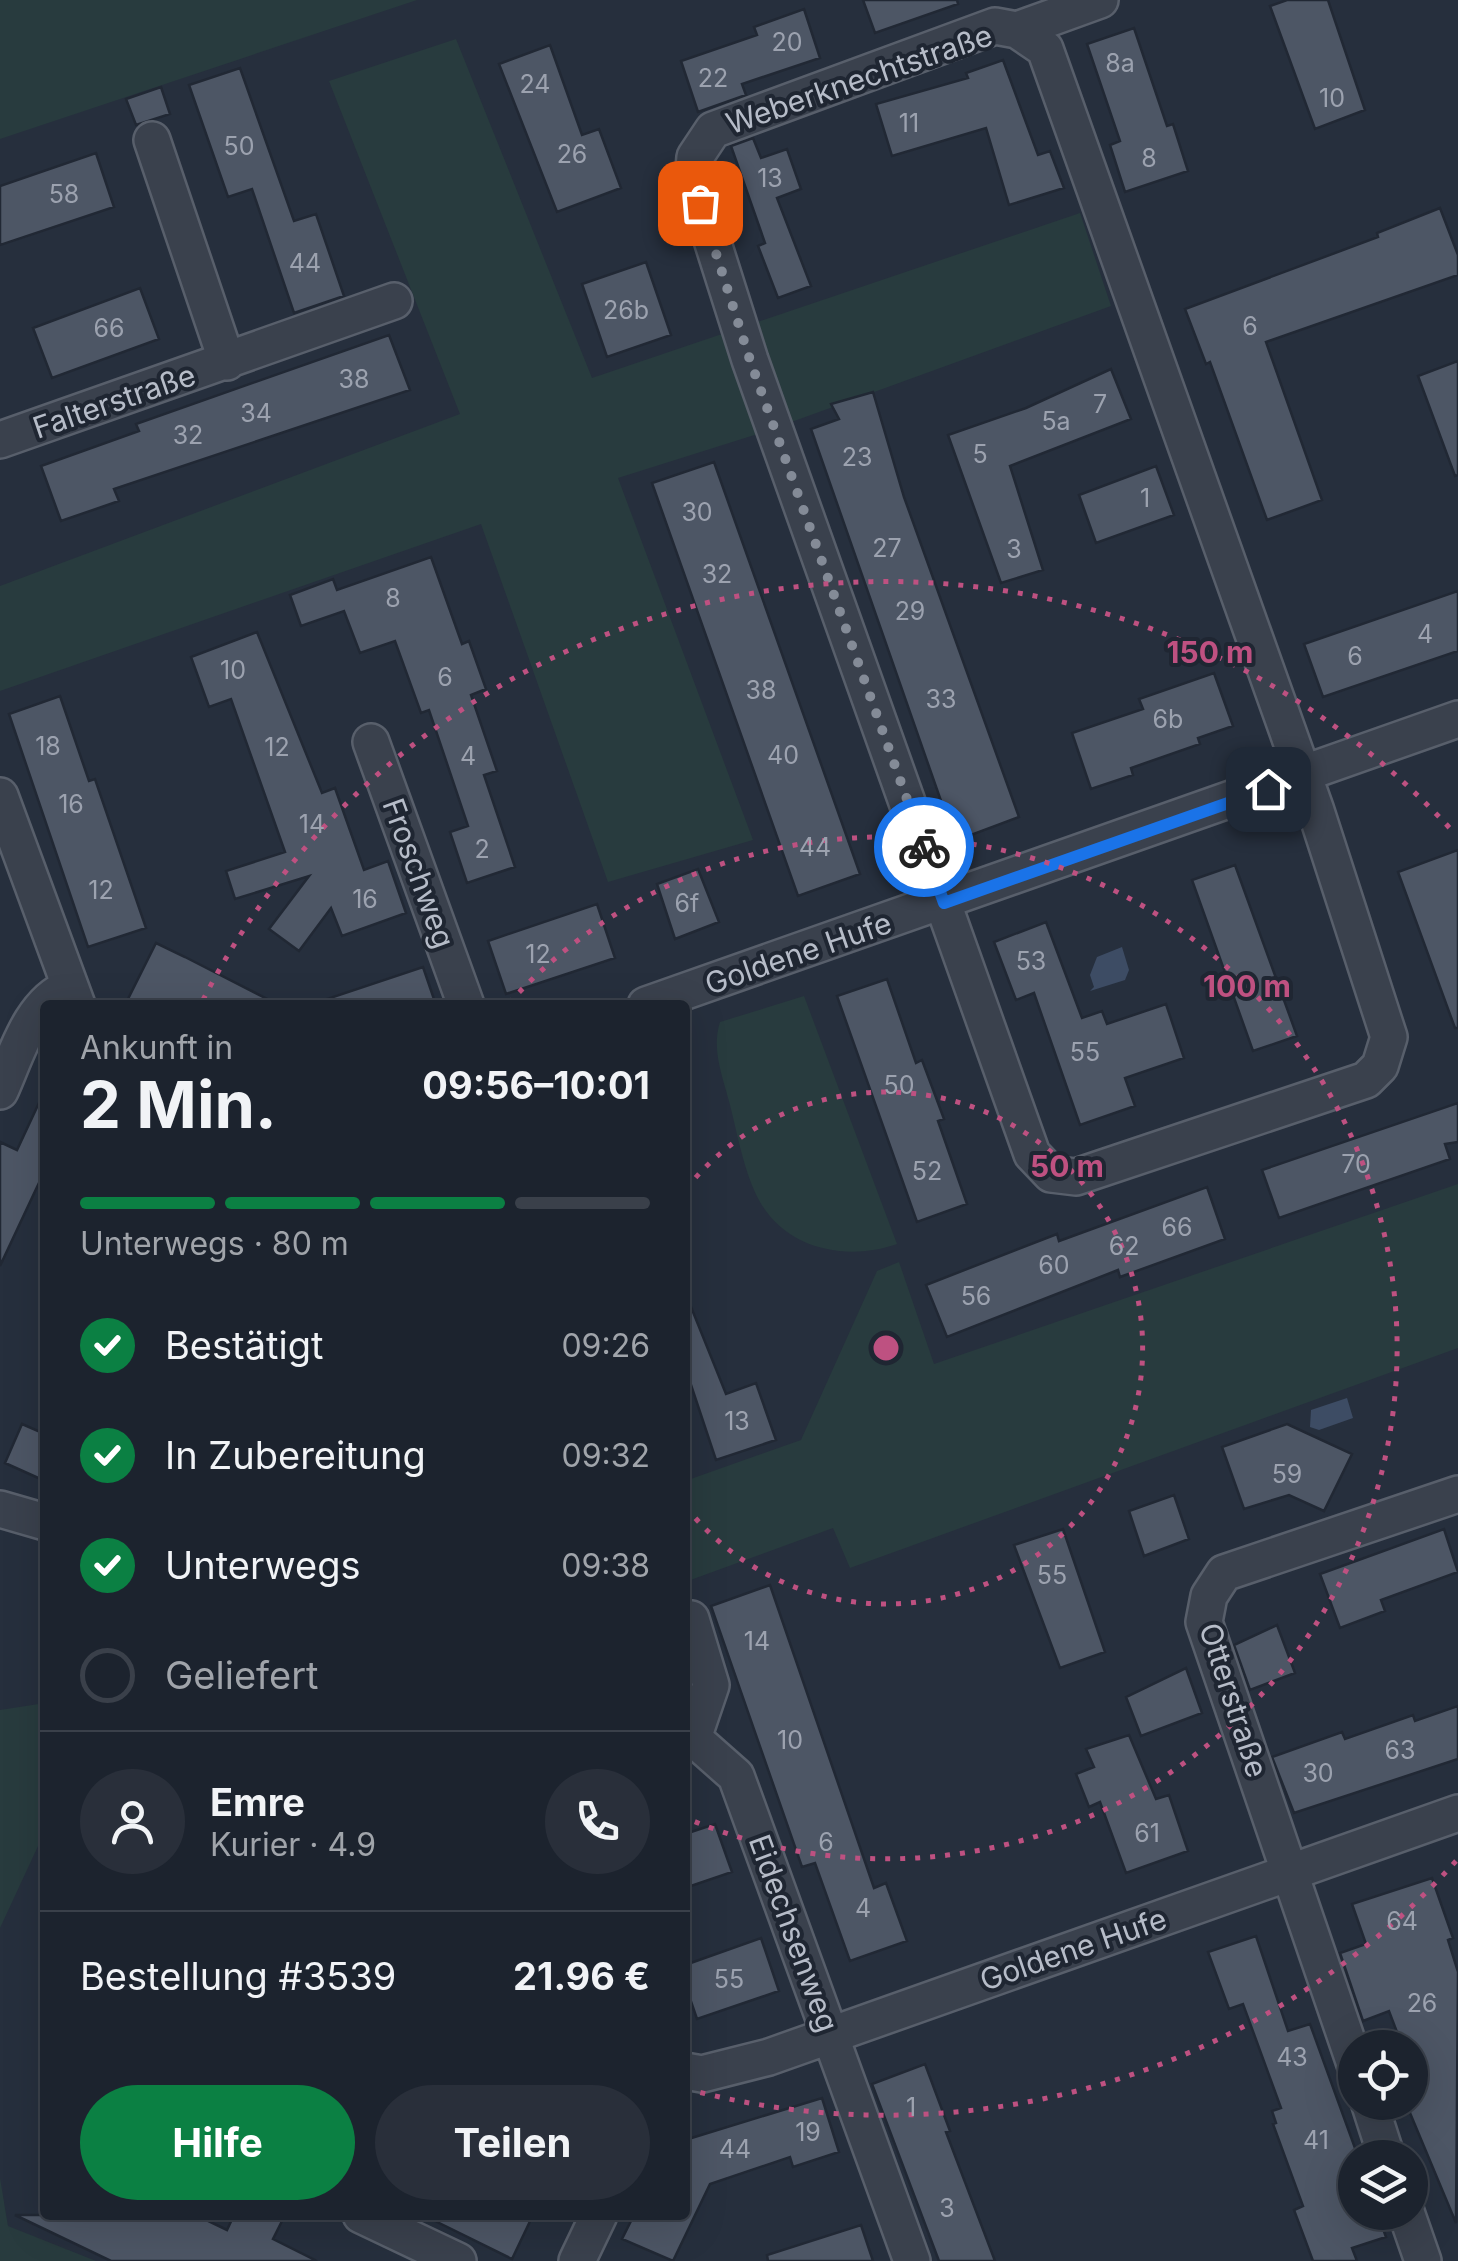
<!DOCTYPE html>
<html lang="de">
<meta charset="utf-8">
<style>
:root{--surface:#1c232e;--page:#292f3a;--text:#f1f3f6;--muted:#a0a4aa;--line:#3a404a;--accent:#0b8043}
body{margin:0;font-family:Inter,sans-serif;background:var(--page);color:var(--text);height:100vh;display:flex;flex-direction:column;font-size:38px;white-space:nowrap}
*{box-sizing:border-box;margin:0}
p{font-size:32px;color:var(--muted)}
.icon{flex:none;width:55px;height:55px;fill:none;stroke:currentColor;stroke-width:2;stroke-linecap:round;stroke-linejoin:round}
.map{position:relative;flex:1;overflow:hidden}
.details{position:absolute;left:40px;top:1000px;width:650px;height:1220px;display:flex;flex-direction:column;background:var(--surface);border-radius:10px;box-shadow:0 10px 40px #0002,0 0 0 2px var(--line)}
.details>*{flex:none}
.fabs{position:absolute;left:1338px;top:2030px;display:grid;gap:20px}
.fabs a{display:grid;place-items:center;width:90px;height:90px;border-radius:50%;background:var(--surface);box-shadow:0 10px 40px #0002,0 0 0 2px var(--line);font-size:50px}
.pin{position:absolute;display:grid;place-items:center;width:85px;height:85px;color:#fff;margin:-42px;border-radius:20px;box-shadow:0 5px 15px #0006}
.courier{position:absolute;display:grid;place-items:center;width:100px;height:100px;margin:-50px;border:8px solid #1a73e8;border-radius:50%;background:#fff;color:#222;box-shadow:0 2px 12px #0007}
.head em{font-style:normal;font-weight:700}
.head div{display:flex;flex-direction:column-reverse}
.head{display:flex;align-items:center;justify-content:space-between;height:170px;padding:0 40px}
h1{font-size:65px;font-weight:700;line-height:75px}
.bar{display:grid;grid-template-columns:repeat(4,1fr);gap:15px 10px;align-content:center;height:120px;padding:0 40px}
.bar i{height:12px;border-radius:8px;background:var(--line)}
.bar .selected{background:var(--accent)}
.bar p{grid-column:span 4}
.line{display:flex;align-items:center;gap:25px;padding:0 40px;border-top:2px solid var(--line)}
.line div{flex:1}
.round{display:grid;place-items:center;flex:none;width:105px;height:105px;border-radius:52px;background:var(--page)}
ol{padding:0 40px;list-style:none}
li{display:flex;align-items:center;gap:30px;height:110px}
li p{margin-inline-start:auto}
li .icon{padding:10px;border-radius:50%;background:var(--accent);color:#fff;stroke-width:4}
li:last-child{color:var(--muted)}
li i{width:55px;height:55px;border:5px solid var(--line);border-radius:50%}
.cta{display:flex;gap:20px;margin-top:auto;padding:20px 40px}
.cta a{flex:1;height:115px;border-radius:60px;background:var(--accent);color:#fff;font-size:40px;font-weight:700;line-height:115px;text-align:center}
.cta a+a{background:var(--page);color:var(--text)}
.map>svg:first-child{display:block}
.green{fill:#283b3e}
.water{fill:#3d4c64}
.building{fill:#4d5665;stroke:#212834;stroke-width:2.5}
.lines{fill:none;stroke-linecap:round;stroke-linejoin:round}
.street-casing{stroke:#585f6b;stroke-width:40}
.street{stroke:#3a414d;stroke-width:35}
.done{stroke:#848b97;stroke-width:10;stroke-dasharray:0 18}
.route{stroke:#1a73e8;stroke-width:12}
.ring{fill:none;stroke:#be5181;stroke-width:5;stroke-dasharray:5 10}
.labels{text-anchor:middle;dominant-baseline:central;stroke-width:8;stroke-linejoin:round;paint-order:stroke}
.number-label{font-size:25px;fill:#9ca2af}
.street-label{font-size:30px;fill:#b6bcc8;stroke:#1f2632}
.centre{fill:#be5181;stroke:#1f2632;stroke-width:5}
.ring-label{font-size:30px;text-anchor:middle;font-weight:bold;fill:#be5181;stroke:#1f2632;stroke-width:8;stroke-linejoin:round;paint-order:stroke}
</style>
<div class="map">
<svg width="1458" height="2261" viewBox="0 0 1458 2261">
<rect width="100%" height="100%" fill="#262f3d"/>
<path class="green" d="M 0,0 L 417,0 L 0,139 Z
M 456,39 L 592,378 L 1080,213 L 1111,306 L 764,432 L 618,478 L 753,840 L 608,882 L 481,524 L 0,691 L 0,586 L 460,414 L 329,81 Z
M 804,996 L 897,1244 C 849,1261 788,1251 760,1202 C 744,1173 738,1136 730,1105 C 723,1077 711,1050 720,1022 Z
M 1458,1184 L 1458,1348 L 850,1568 L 833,1528 L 685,1582 L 685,1481 L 801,1440 L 877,1271 L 899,1262 L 934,1364 Z
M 45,1703 L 45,1831 L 0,1928 L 0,1710 Z
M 0,2178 L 8,2226 L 96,2261 L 0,2261 Z"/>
<path class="water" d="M 1122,947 L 1129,970 L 1125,980 L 1090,991 L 1094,987 L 1090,975 L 1097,957 Z
M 1347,1398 L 1353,1418 L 1319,1430 L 1310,1427 L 1311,1410 Z"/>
<path class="building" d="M 863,0 L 957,0 L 958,4 L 875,33 Z
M 1287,0 L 1328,0 L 1365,110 L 1315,129 L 1270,6 Z
M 804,9 L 820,58 L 742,84 L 746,95 L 698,112 L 681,61 L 757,35 L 754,27 Z
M 1134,28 L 1167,126 L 1173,124 L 1188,171 L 1125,192 L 1110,145 L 1120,141 L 1087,44 Z
M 550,45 L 582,135 L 599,129 L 621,188 L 557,212 L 499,64 Z
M 1003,60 L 1038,155 L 1050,151 L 1064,188 L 1009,205 L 986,128 L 892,156 L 876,104 L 968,78 L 966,73 Z
M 240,68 L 294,221 L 316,214 L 344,296 L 294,313 L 252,189 L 228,197 L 189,85 Z
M 161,87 L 170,114 L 136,125 L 126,99 Z
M 753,138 L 761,158 L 787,149 L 801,189 L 777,198 L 811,286 L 778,298 L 758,246 L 765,243 L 731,146 Z
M 96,153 L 114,207 L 0,245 L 0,186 Z
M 1440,208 L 1458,255 L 1458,275 L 1266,342 L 1322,500 L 1267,520 L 1210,362 L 1206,364 L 1185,309 L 1378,237 L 1377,233 Z
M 646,262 L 671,335 L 607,357 L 582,284 Z
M 140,288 L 159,339 L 52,378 L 33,328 Z
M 389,335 L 410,390 L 114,489 L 119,501 L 61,521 L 41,466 L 139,431 L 136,424 Z
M 1458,361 L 1458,475 L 1455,476 L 1418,376 Z
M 1111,369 L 1131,419 L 1010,466 L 1043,570 L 1001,583 L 948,435 L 1026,408 Z
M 873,392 L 904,497 L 1019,817 L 955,841 L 811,429 L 839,419 L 831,404 Z
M 714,462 L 860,874 L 798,896 L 652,483 Z
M 1156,466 L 1174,515 L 1096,543 L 1079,495 Z
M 431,557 L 462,644 L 469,641 L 486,689 L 471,695 L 497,771 L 484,775 L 515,867 L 467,883 L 450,832 L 468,826 L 429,710 L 421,713 L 395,641 L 360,653 L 344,611 L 301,626 L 290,595 L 333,579 L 337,590 Z
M 1458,591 L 1458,651 L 1323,697 L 1304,644 Z
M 257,632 L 322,793 L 335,788 L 364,870 L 388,861 L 406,913 L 342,936 L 331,908 L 299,951 L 269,929 L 309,876 L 235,899 L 226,871 L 285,852 L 231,699 L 209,707 L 191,657 Z
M 1214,673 L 1233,726 L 1198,738 L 1200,744 L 1131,768 L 1133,775 L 1091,789 L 1072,733 L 1143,709 L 1139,699 Z
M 60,696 L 89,781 L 95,779 L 146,928 L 88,947 L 9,714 Z
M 1458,850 L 1458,1028 L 1455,1028 L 1398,872 Z
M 1235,865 L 1297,1036 L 1253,1051 L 1192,880 Z
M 698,869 L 719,922 L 675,939 L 657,884 Z
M 597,904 L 615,958 L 506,994 L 488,941 Z
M 1046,922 L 1082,1018 L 1102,1011 L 1107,1024 L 1166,1004 L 1184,1058 L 1125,1078 L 1135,1106 L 1080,1125 L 1034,993 L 1016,1000 L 994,942 Z
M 156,943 L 185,957 L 279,1005 L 125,1005 Z
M 423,967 L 436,1005 L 325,1005 L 324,1000 Z
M 887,979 L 916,1063 L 922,1060 L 944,1119 L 938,1121 L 967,1204 L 917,1222 L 837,996 Z
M 45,1090 L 45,1170 L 0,1266 L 0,1142 L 17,1150 Z
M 1458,1103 L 1458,1142 L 1445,1144 L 1450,1159 L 1279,1218 L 1262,1170 Z
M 1207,1187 L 1225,1239 L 1120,1277 L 1118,1270 L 947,1337 L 926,1285 L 1057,1234 L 1059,1241 Z
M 685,1292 L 726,1394 L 756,1383 L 776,1440 L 716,1460 L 685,1367 Z
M 22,1424 L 45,1434 L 45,1481 L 5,1463 Z
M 1287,1424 L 1352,1454 L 1324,1511 L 1289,1495 L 1244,1509 L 1222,1447 Z
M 1174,1495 L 1189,1539 L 1144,1556 L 1129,1511 Z
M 1063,1529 L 1105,1652 L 1060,1668 L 1014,1545 Z
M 1444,1529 L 1458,1572 L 1381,1600 L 1385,1611 L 1340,1628 L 1320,1574 Z
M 770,1585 L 874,1888 L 886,1883 L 907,1941 L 850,1961 L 815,1863 L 802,1867 L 711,1606 Z
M 1277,1625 L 1295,1673 L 1250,1690 L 1234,1645 Z
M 1186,1668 L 1202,1713 L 1141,1736 L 1126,1697 Z
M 1458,1706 L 1458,1759 L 1294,1813 L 1272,1757 L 1342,1732 L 1345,1739 L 1413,1715 L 1415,1721 Z
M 1129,1735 L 1156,1799 L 1169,1795 L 1188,1851 L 1126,1873 L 1100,1802 L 1089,1807 L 1076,1774 L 1094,1767 L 1086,1749 Z
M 715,1824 L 732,1872 L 685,1888 L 685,1834 Z
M 1432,1878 L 1453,1938 L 1448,1940 L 1458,1972 L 1456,2223 L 1410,2113 L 1410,2048 L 1403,2048 L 1389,2011 L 1363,2021 L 1340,1953 L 1366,1944 L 1352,1904 Z
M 1256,1936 L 1288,2031 L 1310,2024 L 1355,2148 L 1355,2212 L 1377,2212 L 1386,2237 L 1352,2248 L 1357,2261 L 1313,2261 L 1294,2210 L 1303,2206 L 1273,2124 L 1276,2123 L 1272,2111 L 1281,2108 L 1243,2004 L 1229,2009 L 1208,1952 Z
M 761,1938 L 779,1991 L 697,2019 L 685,1984 L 685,1965 Z
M 925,2064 L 950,2131 L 946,2132 L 995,2261 L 939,2261 L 872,2084 Z
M 822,2098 L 839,2152 L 793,2167 L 790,2157 L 710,2184 L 673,2261 L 622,2239 L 634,2215 L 685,2215 L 685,2140 Z
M 15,2215 L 196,2215 L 227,2230 L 234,2215 L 285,2215 L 273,2239 L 317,2261 L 111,2261 Z
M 423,2215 L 533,2215 L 512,2259 Z
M 861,2225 L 873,2261 L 768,2261 L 767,2255 Z"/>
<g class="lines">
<defs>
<path id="street" d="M 995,26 L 1017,30 L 1045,49 L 1315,808 L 1389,1037 L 1380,1066 L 1366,1080 L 1076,1177 L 1051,1174 L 1032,1154 L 750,360 L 693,180 L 695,157 L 713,130 Z
M 1017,30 L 1100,0
M 152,140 L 227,362
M 0,440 L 394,301
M 371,742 L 466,1005
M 0,796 L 77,1005
M 646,1005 L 1458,719
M 0,1091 C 16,1056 30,1003 68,988
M 0,1509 L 45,1522
M 691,1619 L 711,1685 L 693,1738 L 736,1776 L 912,2261
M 1355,2064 L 1204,1622 L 1209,1596 L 1224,1573 L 1458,1494
M 685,2071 L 702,2074 L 769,2057 L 1458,1813
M 1369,2102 L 1387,2158
M 1406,2212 L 1423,2261
M 361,2215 L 458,2261
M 577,2261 L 599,2215"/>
</defs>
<use href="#street" class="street-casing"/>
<use href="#street" class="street"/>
</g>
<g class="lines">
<path class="done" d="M 700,203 L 750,360 L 924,847"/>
<path class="route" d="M 924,847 L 944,903 L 1268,789"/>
</g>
<g class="ring">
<path d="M686 1189A256 256 0 1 1 686 1507"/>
<path d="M509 1003A511 511 0 1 1 686 1818"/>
<path d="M1456 1861A767 767 0 0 1 687 2089M203 1000A767 767 0 0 1 1456 835"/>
</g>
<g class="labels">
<g class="number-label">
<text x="787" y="42">20</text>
<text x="1120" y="63">8a</text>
<text x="713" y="78">22</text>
<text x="535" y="84">24</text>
<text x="1332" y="98">10</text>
<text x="909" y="123">11</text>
<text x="239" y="146">50</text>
<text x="572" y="154">26</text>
<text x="1149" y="158">8</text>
<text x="770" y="178">13</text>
<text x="64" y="194">58</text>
<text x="305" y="263">44</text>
<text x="626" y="310">26b</text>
<text x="1250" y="326">6</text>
<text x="109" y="328">66</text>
<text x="354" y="379">38</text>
<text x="1100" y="404">7</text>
<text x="256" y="413">34</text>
<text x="1056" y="421">5a</text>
<text x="188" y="435">32</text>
<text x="980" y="454">5</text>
<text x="857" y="457">23</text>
<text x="1145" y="498">1</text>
<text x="697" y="512">30</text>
<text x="887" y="548">27</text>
<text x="1014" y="549">3</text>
<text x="717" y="574">32</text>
<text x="393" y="598">8</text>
<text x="910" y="611">29</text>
<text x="1425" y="634">4</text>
<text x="1355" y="656">6</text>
<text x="233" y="670">10</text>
<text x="445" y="677">6</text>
<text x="761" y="690">38</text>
<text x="941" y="699">33</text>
<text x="1168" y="719">6b</text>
<text x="48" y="746">18</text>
<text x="277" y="747">12</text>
<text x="783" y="755">40</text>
<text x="468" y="756">4</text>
<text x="71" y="804">16</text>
<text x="312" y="824">14</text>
<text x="815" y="847">44</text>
<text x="482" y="849">2</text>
<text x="101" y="890">12</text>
<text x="365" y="899">16</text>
<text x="687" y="903">6f</text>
<text x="538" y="954">12</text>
<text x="1031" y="961">53</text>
<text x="1085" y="1052">55</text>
<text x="899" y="1085">50</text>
<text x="1356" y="1164">70</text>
<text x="927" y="1171">52</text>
<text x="1177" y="1227">66</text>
<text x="1124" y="1246">62</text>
<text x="1054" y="1265">60</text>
<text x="976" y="1296">56</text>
<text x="737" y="1421">13</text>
<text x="1287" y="1474">59</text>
<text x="1052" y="1575">55</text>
<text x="757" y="1641">14</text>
<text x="790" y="1740">10</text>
<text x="1400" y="1750">63</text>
<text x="1318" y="1773">30</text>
<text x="1147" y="1833">61</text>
<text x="826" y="1842">6</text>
<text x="863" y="1908">4</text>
<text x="1402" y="1921">64</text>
<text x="729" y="1979">55</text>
<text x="1422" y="2003">26</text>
<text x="1292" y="2057">43</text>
<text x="911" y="2107">1</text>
<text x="808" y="2132">19</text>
<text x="1316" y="2140">41</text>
<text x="735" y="2149">44</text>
<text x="947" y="2208">3</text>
</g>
<g class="street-label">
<text transform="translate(859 79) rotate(-19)">Weberknechtstraße</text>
<text transform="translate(114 401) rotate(-19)">Falterstraße</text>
<text transform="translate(419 873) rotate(70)">Froschweg</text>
<text transform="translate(798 953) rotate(-19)">Goldene Hufe</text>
<text transform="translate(1234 1700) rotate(72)">Otterstraße</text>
<text transform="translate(794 1933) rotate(70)">Eidechsenweg</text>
<text transform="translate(1073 1949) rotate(-19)">Goldene Hufe</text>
</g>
</g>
<circle cx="886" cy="1348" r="15" class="centre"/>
<g class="ring-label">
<text x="1210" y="663">150 m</text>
<text x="1247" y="997">100 m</text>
<text x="1067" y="1177">50 m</text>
</g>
</svg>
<div class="fabs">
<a><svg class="icon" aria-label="locate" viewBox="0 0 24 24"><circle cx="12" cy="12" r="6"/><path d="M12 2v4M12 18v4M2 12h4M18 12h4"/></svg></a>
<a><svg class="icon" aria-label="layers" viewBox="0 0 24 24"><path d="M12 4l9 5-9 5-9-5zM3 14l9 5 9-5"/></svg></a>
</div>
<div class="pin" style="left:700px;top:203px;background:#ea580c"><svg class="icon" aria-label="bag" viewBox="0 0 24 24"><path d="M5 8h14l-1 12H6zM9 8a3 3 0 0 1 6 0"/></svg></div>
<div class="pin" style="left:1268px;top:789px;background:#1f2937"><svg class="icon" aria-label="home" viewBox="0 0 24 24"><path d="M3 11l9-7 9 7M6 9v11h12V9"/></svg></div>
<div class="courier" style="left:924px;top:847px"><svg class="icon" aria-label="bike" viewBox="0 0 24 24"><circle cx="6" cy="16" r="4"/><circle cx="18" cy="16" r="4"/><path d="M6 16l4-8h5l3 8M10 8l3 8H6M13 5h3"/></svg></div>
<section class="details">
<div class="head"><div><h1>2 Min.</h1><p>Ankunft in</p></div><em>09:56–10:01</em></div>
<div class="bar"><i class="selected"></i><i class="selected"></i><i class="selected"></i><i></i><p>Unterwegs · 80 m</p></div>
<ol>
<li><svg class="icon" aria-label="check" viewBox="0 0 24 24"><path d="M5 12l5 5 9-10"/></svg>Bestätigt<p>09:26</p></li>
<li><svg class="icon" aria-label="check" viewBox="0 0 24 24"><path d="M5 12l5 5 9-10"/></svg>In Zubereitung<p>09:32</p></li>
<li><svg class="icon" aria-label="check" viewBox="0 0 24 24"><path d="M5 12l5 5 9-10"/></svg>Unterwegs<p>09:38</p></li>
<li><i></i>Geliefert</li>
</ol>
<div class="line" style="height:180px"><a class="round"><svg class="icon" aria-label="person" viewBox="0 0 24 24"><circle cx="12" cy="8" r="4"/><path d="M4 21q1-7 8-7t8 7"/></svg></a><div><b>Emre</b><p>Kurier · 4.9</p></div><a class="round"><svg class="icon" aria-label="phone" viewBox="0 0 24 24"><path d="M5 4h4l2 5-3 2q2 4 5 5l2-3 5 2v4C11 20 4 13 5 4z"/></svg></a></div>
<div class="line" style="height:130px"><div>Bestellung #3539</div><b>21.96 €</b></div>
<div class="cta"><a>Hilfe</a><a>Teilen</a></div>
</section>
</div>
